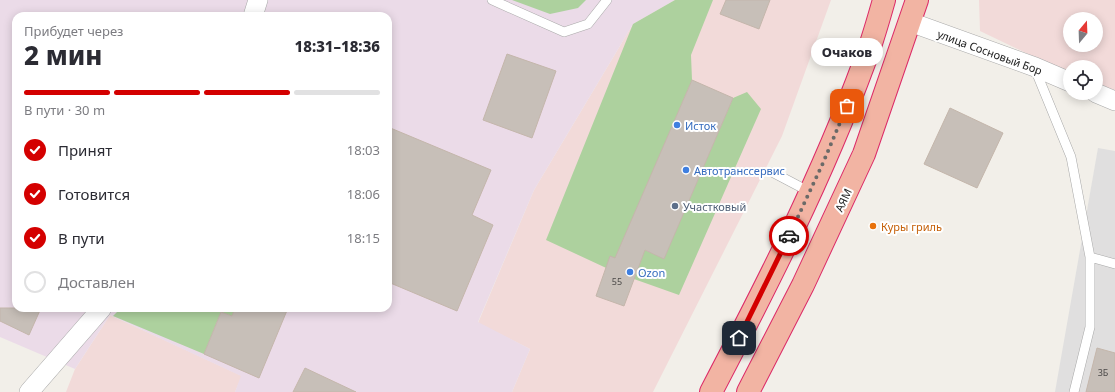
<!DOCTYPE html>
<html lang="ru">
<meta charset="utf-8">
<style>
:root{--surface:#fff;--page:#f7f7f7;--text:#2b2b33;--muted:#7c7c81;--line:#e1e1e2;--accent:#d40000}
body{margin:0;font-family:"Noto Sans",sans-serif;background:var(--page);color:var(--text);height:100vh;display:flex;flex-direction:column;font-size:15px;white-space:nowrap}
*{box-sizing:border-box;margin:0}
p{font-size:13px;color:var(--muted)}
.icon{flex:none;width:22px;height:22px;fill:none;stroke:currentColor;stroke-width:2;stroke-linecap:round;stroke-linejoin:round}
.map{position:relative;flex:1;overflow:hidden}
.drawer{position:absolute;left:12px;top:12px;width:380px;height:300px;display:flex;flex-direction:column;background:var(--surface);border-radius:12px;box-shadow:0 2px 10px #0003}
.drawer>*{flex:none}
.needle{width:26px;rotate:19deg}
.tools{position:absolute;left:1063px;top:12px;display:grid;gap:8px}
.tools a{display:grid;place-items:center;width:40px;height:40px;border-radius:50%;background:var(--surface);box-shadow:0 2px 10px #0003;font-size:20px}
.pin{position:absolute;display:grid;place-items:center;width:34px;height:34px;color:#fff;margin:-17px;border-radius:8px;box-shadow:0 2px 6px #0006}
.courier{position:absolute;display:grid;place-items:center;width:40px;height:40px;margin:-20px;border:3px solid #d40000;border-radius:50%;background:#fff;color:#222;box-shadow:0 1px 5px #0007}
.bubble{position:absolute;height:28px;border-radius:14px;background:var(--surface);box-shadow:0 2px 10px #0003;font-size:13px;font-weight:800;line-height:28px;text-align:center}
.summary em{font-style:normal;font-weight:800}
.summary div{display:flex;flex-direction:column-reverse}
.summary{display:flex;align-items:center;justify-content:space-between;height:68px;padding:0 12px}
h1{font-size:26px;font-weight:800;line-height:30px}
.bar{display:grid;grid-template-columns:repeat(4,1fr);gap:6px 4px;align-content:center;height:48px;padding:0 12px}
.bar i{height:5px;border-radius:3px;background:var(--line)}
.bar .current{background:var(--accent)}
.bar p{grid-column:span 4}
ol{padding:0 12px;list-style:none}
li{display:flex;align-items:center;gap:12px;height:44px}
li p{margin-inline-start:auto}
li .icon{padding:4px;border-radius:50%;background:var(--accent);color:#fff;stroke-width:4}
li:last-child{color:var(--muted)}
li i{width:22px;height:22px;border:2px solid var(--line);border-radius:50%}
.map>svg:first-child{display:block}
.residential{fill:#e0dfdf}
.commercial{fill:#f2dad9;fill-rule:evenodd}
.industrial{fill:#ebdbe8;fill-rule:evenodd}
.forest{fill:#add19e}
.building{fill:#c7bfb8;stroke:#c4b6ab}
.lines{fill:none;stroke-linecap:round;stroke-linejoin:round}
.service-casing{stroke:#a9a9a9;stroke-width:10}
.minor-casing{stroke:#a9a9a9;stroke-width:20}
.trunk-casing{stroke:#dc2a67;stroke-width:24}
.service{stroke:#fff;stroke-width:9}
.minor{stroke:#fff;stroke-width:19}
.trunk{stroke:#f2b4a3;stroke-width:22}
.done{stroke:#6b6a68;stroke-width:4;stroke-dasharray:0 7.2}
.route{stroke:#d40000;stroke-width:5}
.shop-dot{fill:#3f7fe0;stroke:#fff;stroke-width:1.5}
.service-dot{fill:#5c6f8a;stroke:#fff;stroke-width:1.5}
.food-dot{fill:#e8710a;stroke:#fff;stroke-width:1.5}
.labels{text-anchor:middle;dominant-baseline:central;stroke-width:4;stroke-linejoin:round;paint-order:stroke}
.number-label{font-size:9px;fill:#4b4948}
.street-label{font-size:11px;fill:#222;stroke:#fff}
.shop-label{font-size:11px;fill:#366cbe;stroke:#fff;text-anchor:start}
.service-label{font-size:11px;fill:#4e5e75;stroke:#fff;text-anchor:start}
.food-label{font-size:11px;fill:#c56008;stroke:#fff;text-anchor:start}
</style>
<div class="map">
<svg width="1115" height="392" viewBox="0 0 1115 392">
<rect width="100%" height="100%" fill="#f2efe9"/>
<path class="residential" d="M 1098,148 L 1115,151 L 1115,392 L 1055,392 Z"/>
<path class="commercial" d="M 675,0 L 831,0 L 782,136 L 653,392 L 512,392 L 530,349 L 478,323 L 534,190 L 633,24 Z
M 979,0 L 1115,0 L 1115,95 L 1096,86 L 1096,67 L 1070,67 L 1070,74 L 980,31 ZM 1070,19 L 1096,19 L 1096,45 L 1070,45 Z
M 110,315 L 242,376 L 235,392 L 66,392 L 75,369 Z"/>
<path class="industrial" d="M 0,0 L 675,0 L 633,24 L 534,190 L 478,322 L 530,349 L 512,392 L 235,392 L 241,376 L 110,315 L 75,369 L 0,337 ZM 16,16 L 388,16 L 388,308 L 16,308 Z"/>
<path class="forest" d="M 512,0 L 586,0 L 578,8 L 550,14 Z
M 675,0 L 713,0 L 691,55 L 692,80 L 623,241 L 664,258 L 733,98 L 747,92 L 761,109 L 679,295 L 617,273 L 546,240 L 633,24 Z
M 121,308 L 235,308 L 232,316 L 221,312 L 204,354 L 113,316 Z"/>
<path class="building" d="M 726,0 L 770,0 L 759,29 L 720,14 Z
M 507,54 L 556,71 L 532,138 L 483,120 Z
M 692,80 L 733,98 L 664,259 L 645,250 L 624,306 L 596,296 L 610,256 L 615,258 Z
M 950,108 L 1003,133 L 977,188 L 924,164 Z
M 388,127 L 491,170 L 472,215 L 493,225 L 457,311 L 388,282 Z
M 0,308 L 41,308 L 29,335 L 0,321 Z
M 235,308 L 288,308 L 259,378 L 204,354 L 221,312 L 232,316 Z
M 1097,348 L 1115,353 L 1115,392 L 1086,392 Z
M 305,368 L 356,392 L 293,392 Z"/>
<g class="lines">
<defs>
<path id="service" d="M 492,0 L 564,32 L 588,24 L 607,0
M 1035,69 L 1071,157 L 1090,257 L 1115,264
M 772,172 L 810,192
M 1074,392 L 1090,327 L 1090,257"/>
<path id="minor" d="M 253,16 L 258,0
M 910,22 L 1035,67 L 1070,82
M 1096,93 L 1115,101
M 29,392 L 102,308"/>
<path id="trunk" d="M 711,392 C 767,285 822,177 864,63 C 872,43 878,21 884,0
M 748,392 L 803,285 L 864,154 L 917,0"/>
</defs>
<use href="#service" class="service-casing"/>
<use href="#minor" class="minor-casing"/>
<use href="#trunk" class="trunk-casing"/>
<use href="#service" class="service"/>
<use href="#minor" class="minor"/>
<use href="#trunk" class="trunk"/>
</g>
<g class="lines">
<path class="done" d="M 789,236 L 823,163 L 847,106"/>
<path class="route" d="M 739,338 L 789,236"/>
</g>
<g class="shop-dot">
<circle cx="677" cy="125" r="4"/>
<circle cx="686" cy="170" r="4"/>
<circle cx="630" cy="272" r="4"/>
</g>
<circle class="service-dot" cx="675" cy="206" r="4"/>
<circle class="food-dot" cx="873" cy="226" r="4"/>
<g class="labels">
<g class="number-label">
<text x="617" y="281">55</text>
<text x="1103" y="372">3Б</text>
</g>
<g class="street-label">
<text transform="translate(990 52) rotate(20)">улица Сосновый Бор</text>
<text transform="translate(843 200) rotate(-65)">АЯМ</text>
</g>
<g class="shop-label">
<text x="685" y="125">Исток</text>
<text x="694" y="170">Автотранссервис</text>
<text x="638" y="272">Ozon</text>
</g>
<g class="service-label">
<text x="683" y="206">Участковый</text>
</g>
<g class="food-label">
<text x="881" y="226">Куры гриль</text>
</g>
</g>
</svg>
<div class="tools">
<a><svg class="needle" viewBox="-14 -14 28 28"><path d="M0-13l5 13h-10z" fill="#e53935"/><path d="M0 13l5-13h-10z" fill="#7c7c81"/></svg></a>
<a><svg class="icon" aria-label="locate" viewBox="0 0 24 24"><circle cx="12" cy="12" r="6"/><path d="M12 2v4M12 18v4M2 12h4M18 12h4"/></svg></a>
</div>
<div class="pin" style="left:847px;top:106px;background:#ea580c"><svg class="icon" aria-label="bag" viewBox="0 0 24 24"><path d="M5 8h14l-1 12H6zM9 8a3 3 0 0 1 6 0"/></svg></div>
<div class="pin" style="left:739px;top:338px;background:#1f2937"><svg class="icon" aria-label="home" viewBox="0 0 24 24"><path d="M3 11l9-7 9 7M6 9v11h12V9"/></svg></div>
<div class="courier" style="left:789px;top:236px"><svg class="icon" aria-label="car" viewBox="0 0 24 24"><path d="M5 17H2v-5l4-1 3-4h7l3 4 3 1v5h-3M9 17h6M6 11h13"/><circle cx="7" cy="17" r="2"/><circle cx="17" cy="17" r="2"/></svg></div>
<div class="bubble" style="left:811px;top:38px;width:72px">Очаков</div>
<section class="drawer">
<div class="summary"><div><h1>2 мин</h1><p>Прибудет через</p></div><em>18:31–18:36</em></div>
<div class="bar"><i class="current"></i><i class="current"></i><i class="current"></i><i></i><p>В пути · 30 m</p></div>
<ol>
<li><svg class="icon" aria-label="check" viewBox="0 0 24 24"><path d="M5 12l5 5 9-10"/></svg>Принят<p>18:03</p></li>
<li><svg class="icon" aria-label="check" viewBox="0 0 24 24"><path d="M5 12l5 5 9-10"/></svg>Готовится<p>18:06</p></li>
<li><svg class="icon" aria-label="check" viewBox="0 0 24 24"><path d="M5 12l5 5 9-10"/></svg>В пути<p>18:15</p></li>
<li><i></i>Доставлен</li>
</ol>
</section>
</div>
